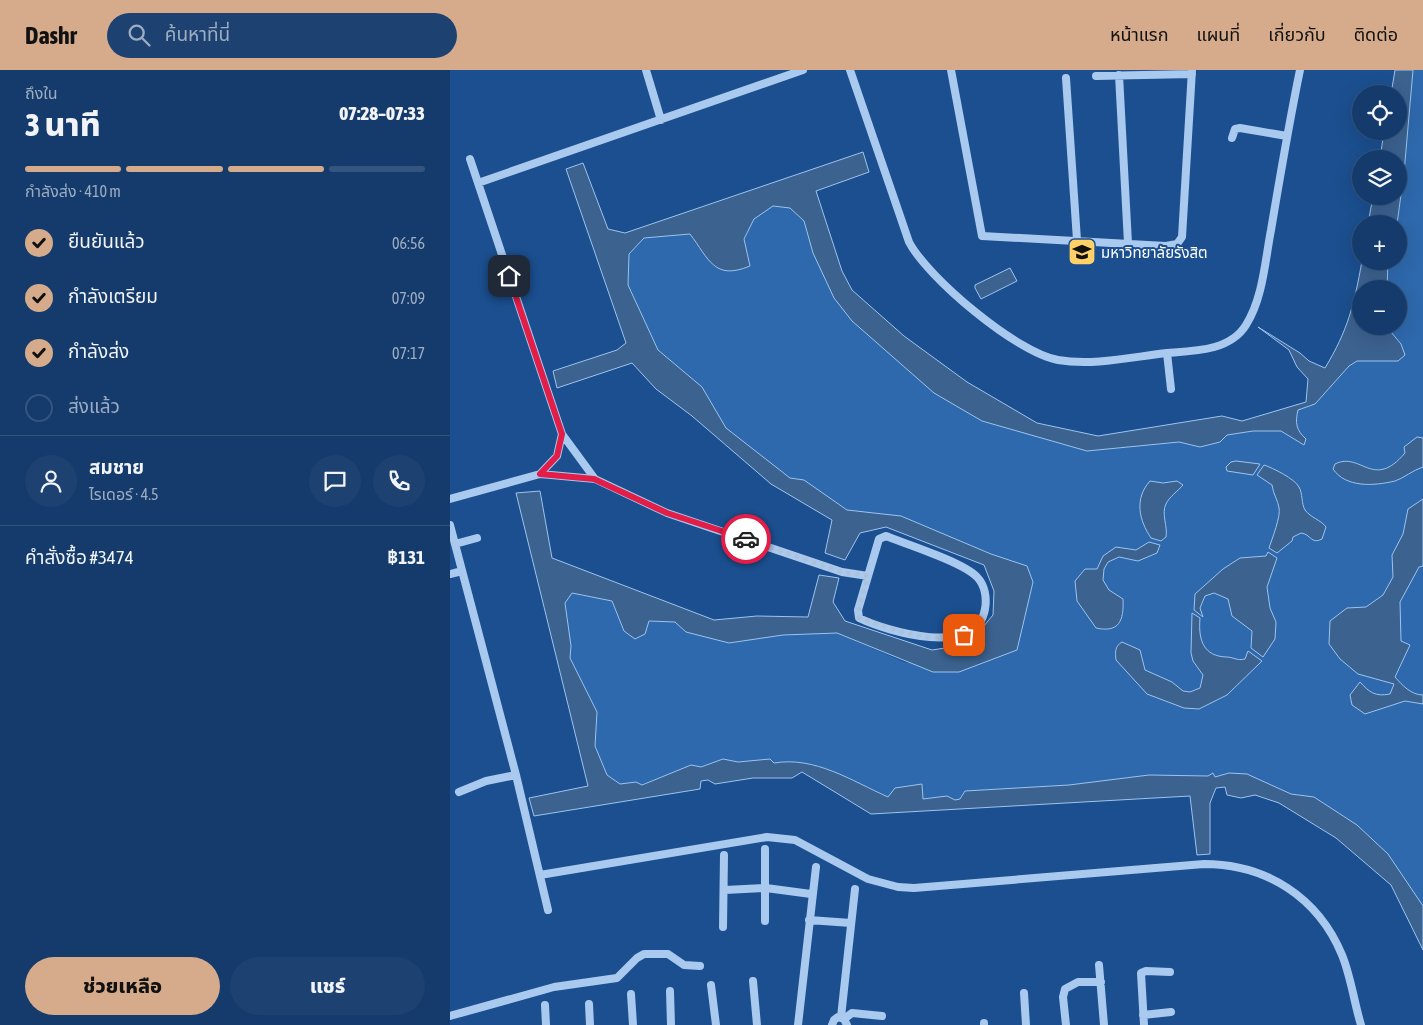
<!DOCTYPE html>
<html lang="th">
<meta charset="utf-8">
<style>
:root{--surface:#143b6b;--page:#1d4271;--text:#f1f3f6;--muted:#9dadc1;--line:#33557e;--accent:#d6ab8b}
body{margin:0;font-family:"Asap Condensed","Noto Sans Thai",sans-serif;background:var(--page);color:var(--text);height:100vh;display:flex;flex-direction:column;font-size:19px;white-space:nowrap}
*{box-sizing:border-box;margin:0}
p{font-size:16px;color:var(--muted)}
.icon{flex:none;width:28px;height:28px;fill:none;stroke:currentColor;stroke-width:2;stroke-linecap:round;stroke-linejoin:round}
.map{position:relative;flex:1;overflow:hidden}
.details{display:flex;flex-direction:column;background:var(--surface);width:450px}
.details>*{flex:none}
.buttons{position:absolute;left:902px;top:15px;display:grid;gap:10px}
.buttons a{display:grid;place-items:center;width:55px;height:55px;border-radius:50%;background:var(--surface);box-shadow:0 5px 20px #0002,0 0 0 1px var(--line);font-size:25px}
.pin{position:absolute;display:grid;place-items:center;width:42px;height:42px;color:#fff;margin:-21px;border-radius:10px;box-shadow:0 2px 8px #0006}
.courier{position:absolute;display:grid;place-items:center;width:50px;height:50px;margin:-25px;border:4px solid #e11d48;border-radius:50%;background:#fff;color:#222;box-shadow:0 1px 6px #0007}
.headline em{font-style:normal;font-weight:800}
.headline div{display:flex;flex-direction:column-reverse}
.headline{display:flex;align-items:center;justify-content:space-between;height:85px;padding:0 25px}
h1{font-size:32px;font-weight:800;line-height:38px}
.bar{display:grid;grid-template-columns:repeat(4,1fr);gap:8px 5px;align-content:center;height:60px;padding:0 25px}
.bar i{height:6px;border-radius:4px;background:var(--line)}
.bar .selected{background:var(--accent)}
.bar p{grid-column:span 4}
.line{display:flex;align-items:center;gap:12px;padding:0 25px;border-top:1px solid var(--line)}
.line div{flex:1}
.round{display:grid;place-items:center;flex:none;width:52px;height:52px;border-radius:26px;background:var(--page)}
ol{padding:0 25px;list-style:none}
li{display:flex;align-items:center;gap:15px;height:55px}
li p{margin-inline-start:auto}
li .icon{padding:5px;border-radius:50%;background:var(--accent);color:#111;stroke-width:4}
li:last-child{color:var(--muted)}
li i{width:28px;height:28px;border:2px solid var(--line);border-radius:50%}
.button{display:flex;gap:10px;margin-top:auto;padding:10px 25px}
.button a{flex:1;height:58px;border-radius:30px;background:var(--accent);color:#111;font-size:20px;font-weight:800;line-height:58px;text-align:center}
.button a+a{background:var(--page);color:var(--text)}
header{display:flex;align-items:center;gap:30px;box-sizing:border-box;height:70px;padding:0 25px;background:var(--accent);color:#111}
header strong{font-size:24px}
nav{display:flex;gap:28px;margin-inline-start:auto;font-size:18px}
.search{width:350px;height:45px;background:var(--page);display:flex;align-items:center;gap:12px;box-sizing:border-box;padding:0 18px;border-radius:28px;color:var(--muted);font-size:19px}
main{display:flex;flex:1;min-height:0}
.map>svg:first-child{display:block}
.green{fill:#2e69ad}
.water{fill:#3c6290;stroke:#9cc4f0}
.lines{fill:none;stroke-linecap:round;stroke-linejoin:round}
.minor{stroke:#a9c9ee;stroke-width:8}
.done{stroke:#afc1d8;stroke-width:5;stroke-dasharray:0 9}
.route{stroke:#e11d48;stroke-width:6}
.labels{text-anchor:middle;dominant-baseline:central;stroke-width:4;stroke-linejoin:round;paint-order:stroke}
.poi-label{font-size:15px;fill:#fff;stroke:#1b4f8f;text-anchor:start}
</style>
<header>
<strong>Dashr</strong>
<div class="search"><svg class="icon" aria-label="search" viewBox="0 0 24 24"><circle cx="10" cy="10" r="6"/><path d="M15 15l6 6"/></svg>ค้นหาที่นี่</div>
<nav><a>หน้าแรก</a><a>แผนที่</a><a>เกี่ยวกับ</a><a>ติดต่อ</a></nav>
</header>
<main>
<section class="details">
<div class="headline"><div><h1>3 นาที</h1><p>ถึงใน</p></div><em>07:28–07:33</em></div>
<div class="bar"><i class="selected"></i><i class="selected"></i><i class="selected"></i><i></i><p>กำลังส่ง · 410 m</p></div>
<ol>
<li><svg class="icon" aria-label="check" viewBox="0 0 24 24"><path d="M5 12l5 5 9-10"/></svg>ยืนยันแล้ว<p>06:56</p></li>
<li><svg class="icon" aria-label="check" viewBox="0 0 24 24"><path d="M5 12l5 5 9-10"/></svg>กำลังเตรียม<p>07:09</p></li>
<li><svg class="icon" aria-label="check" viewBox="0 0 24 24"><path d="M5 12l5 5 9-10"/></svg>กำลังส่ง<p>07:17</p></li>
<li><i></i>ส่งแล้ว</li>
</ol>
<div class="line" style="height:90px"><a class="round"><svg class="icon" aria-label="person" viewBox="0 0 24 24"><circle cx="12" cy="8" r="4"/><path d="M4 21q1-7 8-7t8 7"/></svg></a><div><b>สมชาย</b><p>ไรเดอร์ · 4.5</p></div><a class="round"><svg class="icon" aria-label="chat" viewBox="0 0 24 24"><path d="M4 5h16v11H9l-5 4z"/></svg></a><a class="round"><svg class="icon" aria-label="phone" viewBox="0 0 24 24"><path d="M5 4h4l2 5-3 2q2 4 5 5l2-3 5 2v4C11 20 4 13 5 4z"/></svg></a></div>
<div class="line" style="height:65px"><div>คำสั่งซื้อ #3474</div><b>฿131</b></div>
<div class="button"><a>ช่วยเหลือ</a><a>แชร์</a></div>
</section>
<div class="map">
<svg width="973" height="955" viewBox="0 0 973 955">
<rect width="100%" height="100%" fill="#1b4f8f"/>
<path class="green" d="M 963,0 L 973,0 L 973,836 L 907,755 L 864,727 L 841,724 L 797,704 L 779,703 L 765,707 L 700,705 L 619,715 L 515,721 L 510,729 L 505,731 L 497,726 L 473,729 L 472,714 L 438,727 C 402,711 364,686 324,693 L 320,689 L 288,692 L 273,689 L 251,697 L 241,695 L 191,715 L 186,712 L 170,714 L 157,705 L 145,676 L 147,642 L 120,588 L 121,576 L 115,533 L 122,523 L 162,531 L 174,561 L 199,551 L 225,552 L 236,562 L 279,573 L 333,565 L 387,563 L 454,592 L 509,602 L 577,496 L 541,484 L 451,446 L 397,440 L 354,410 L 340,408 L 276,358 L 252,317 L 208,280 L 178,215 L 179,184 L 194,168 L 240,164 L 265,197 L 300,196 L 294,169 L 304,148 L 323,136 L 340,138 L 354,151 L 363,183 L 532,351 L 637,381 L 729,372 L 750,377 L 770,372 L 777,365 L 803,361 L 831,361 L 854,375 L 845,352 L 847,340 L 865,334 L 899,296 L 907,291 L 948,291 L 951,274 L 936,257 L 949,256 L 949,219 L 937,219 L 938,192 L 949,191 L 947,154 L 954,103 Z"/>
<path class="water" d="M 945,0 L 963,0 L 954,103 L 947,154 L 918,154 L 923,126 L 949,126 L 949,89 L 930,89 L 934,61 L 949,61 L 949,24 L 941,24 Z
M 413,82 L 419,102 L 366,121 L 392,201 L 402,220 L 454,266 L 517,312 L 587,353 L 648,366 L 772,346 L 792,351 L 856,332 L 858,309 L 847,297 L 839,280 L 808,257 L 850,283 L 859,291 L 875,298 C 898,260 904,235 912,191 L 938,191 L 937,219 L 911,219 L 911,256 L 936,256 L 951,274 L 955,285 L 948,291 L 907,291 L 899,296 L 865,334 L 848,340 C 845,353 846,360 856,369 L 854,375 L 831,361 L 803,361 L 777,365 L 770,372 L 750,377 L 729,372 L 637,381 L 532,351 L 484,323 L 402,251 L 384,228 L 363,183 L 354,151 L 340,138 L 323,136 L 304,149 L 294,169 L 300,196 C 264,211 259,189 240,164 L 194,168 L 179,184 L 178,215 L 208,280 L 252,317 L 276,358 L 340,408 L 354,410 L 397,440 L 451,446 L 541,484 L 577,496 L 583,512 L 567,580 L 509,602 L 483,602 L 387,563 L 333,565 L 279,573 L 236,562 L 225,552 L 199,551 L 195,564 L 185,569 L 174,561 L 162,531 L 122,523 L 115,533 L 121,576 L 120,588 L 147,642 L 145,676 L 157,705 L 170,714 L 186,712 L 192,715 L 241,695 L 251,697 L 273,689 L 288,692 L 320,689 L 324,693 C 365,686 402,711 438,727 L 445,718 L 472,714 L 473,729 L 497,726 L 505,730 L 510,729 L 515,721 L 619,715 L 699,705 L 758,706 L 763,703 L 765,707 L 779,703 L 797,704 L 841,724 L 864,727 L 907,755 L 938,784 L 973,836 L 973,880 L 941,815 L 886,768 L 829,733 L 805,725 L 791,728 L 777,725 L 775,717 L 766,718 L 760,733 L 760,784 L 747,785 L 740,726 L 421,744 L 352,702 L 342,708 L 303,708 L 265,714 L 258,710 L 251,711 L 250,719 L 84,746 L 79,728 L 138,716 L 66,423 L 90,421 L 102,488 L 264,550 L 307,546 L 358,547 L 369,505 L 389,508 L 383,532 L 395,551 L 482,580 L 508,576 L 528,563 L 543,545 L 544,521 L 534,495 L 436,457 L 410,463 L 395,490 L 375,483 L 382,450 L 321,414 L 242,346 L 206,319 L 182,293 L 107,318 L 103,301 L 167,280 L 176,273 L 116,99 L 133,93 L 158,159 L 175,163 Z
M 560,198 L 567,211 L 531,229 L 525,218 L 525,215 Z
M 967,367 L 973,368 L 973,397 C 963,400 954,408 945,411 C 924,416 896,418 883,399 L 885,394 C 911,381 923,421 955,383 L 954,377 Z
M 786,391 L 810,394 L 803,405 L 777,401 L 776,397 L 781,392 Z
M 814,395 C 823,398 845,409 849,417 C 853,424 851,433 855,440 C 861,448 871,450 876,457 L 872,469 C 861,475 861,464 851,463 L 843,467 L 842,471 L 827,483 L 819,478 C 822,469 831,446 829,438 C 828,430 823,424 822,415 L 807,405 Z
M 700,411 L 713,413 L 727,411 L 733,415 C 728,421 719,427 716,434 C 711,443 718,457 716,467 L 711,471 L 701,468 C 689,450 684,429 700,411 Z
M 973,429 L 973,496 L 969,497 L 950,532 L 951,571 L 960,575 L 945,607 C 952,615 961,625 973,625 L 973,634 L 955,631 L 915,644 L 902,635 L 900,625 L 910,612 C 919,622 925,627 940,624 L 944,614 L 908,604 L 890,589 L 879,574 L 880,551 L 897,538 L 916,537 L 933,525 L 943,507 L 942,485 L 953,464 L 958,439 Z
M 699,472 L 710,475 L 707,483 L 688,491 L 669,487 L 658,492 L 654,499 L 653,510 L 659,520 L 673,529 C 674,551 669,563 646,558 L 627,531 L 625,511 L 635,499 L 647,499 L 653,486 L 666,477 L 686,480 Z
M 818,482 L 827,488 L 817,517 L 820,538 L 826,552 L 825,569 L 813,587 L 801,578 L 802,561 L 782,546 L 778,529 L 764,523 L 755,526 L 750,538 L 753,547 L 744,540 L 745,524 L 773,499 L 790,488 L 816,486 Z
M 742,543 L 750,548 C 748,571 754,586 776,587 C 784,587 786,591 795,589 L 798,581 L 812,591 L 777,625 L 749,639 L 734,638 L 697,624 L 666,590 C 665,582 665,576 672,572 L 690,580 L 695,600 L 722,612 L 733,621 L 740,622 L 750,618 L 753,605 L 743,591 L 741,583 Z"/>
<g class="lines">
<path class="minor" d="M 196,0 L 211,50
M 400,0 L 459,172 C 478,208 567,283 608,290 C 643,296 682,287 717,283 C 744,281 780,281 796,255 C 813,228 815,191 821,160 C 830,107 839,53 850,0
M 501,0 L 532,166 L 716,176 L 727,174 L 732,167 L 742,0
M 669,5 L 678,173
M 646,6 L 742,4
M 616,8 L 627,170
M 782,68 L 785,59 L 790,58 L 837,66
M 28,113 L 353,0
M 717,283 L 721,319
M 112,364 L 145,409
M 90,404 L 145,409 L 217,443 L 392,502 L 418,506
M 0,429 L 90,404 L 107,386 L 112,364 L 20,89
M 0,455 L 66,705 L 98,840
M 436,466 C 456,474 513,492 527,507 C 535,515 537,528 535,539 C 527,588 438,562 409,548 L 408,540 L 429,469 Z
M 5,474 L 27,468
M 0,504 L 12,501
M 9,722 L 36,711 L 66,705
M 90,805 L 317,767 L 345,770 L 418,809 L 448,817 L 464,818 L 754,794 C 816,794 868,827 892,885 C 901,907 904,932 911,955
M 275,820 L 316,818 L 361,824
M 359,850 L 401,853
M 315,851 L 315,779
M 273,857 L 274,785
M 649,895 L 654,955
M 303,911 L 307,955
M 261,915 L 266,955
M 220,921 L 221,955
M 574,923 L 576,955
M 181,924 L 183,955
M 139,934 L 140,955
M 95,935 L 96,955
M 693,945 L 721,942
M 0,946 L 104,917 L 167,908 L 187,888 L 194,884 L 218,884 L 234,895 L 250,896
M 391,947 L 405,819
M 394,949 L 402,943 L 432,946
M 534,953 L 534,955
M 348,955 L 366,797
M 382,955 L 384,950 L 388,947 L 394,949 L 397,955
M 616,955 L 613,927 L 615,919 L 628,912 L 651,912
M 694,955 L 691,903 L 696,901 L 720,902"/>
</g>
<g class="lines">
<path class="done" d="M 296,469 L 392,502 L 418,506 L 408,543 L 409,548 L 414,550 C 445,559 481,575 514,565"/>
<path class="route" d="M 59,206 L 112,364 L 107,386 L 90,404 L 144,409 L 217,443 L 296,469"/>
</g>
<defs>
<symbol id="university-square" viewBox="-11 -11 22 22"><rect x="-9" y="-9" width="18" height="18" rx="4" fill="#ffd166" stroke="#1b4f8f"/><path d="M0-5L7-2L0 1L-7-2ZM-4 1L0 2.5L4 1V4Q0 6-4 4Z" fill="#111"/></symbol>
</defs>
<g fill-rule="evenodd">
<use href="#university-square" x="616" y="166" width="32" height="32"/>
</g>
<g class="labels">
<g class="poi-label">
<text x="651" y="182">มหาวิทยาลัยรังสิต</text>
</g>
</g>
</svg>
<div class="buttons">
<a><svg class="icon" aria-label="locate" viewBox="0 0 24 24"><circle cx="12" cy="12" r="6"/><path d="M12 2v4M12 18v4M2 12h4M18 12h4"/></svg></a>
<a><svg class="icon" aria-label="layers" viewBox="0 0 24 24"><path d="M12 4l9 5-9 5-9-5zM3 14l9 5 9-5"/></svg></a>
<a>+</a>
<a>−</a>
</div>
<div class="pin" style="left:514px;top:565px;background:#ea580c"><svg class="icon" aria-label="bag" viewBox="0 0 24 24"><path d="M5 8h14l-1 12H6zM9 8a3 3 0 0 1 6 0"/></svg></div>
<div class="pin" style="left:59px;top:206px;background:#1f2937"><svg class="icon" aria-label="home" viewBox="0 0 24 24"><path d="M3 11l9-7 9 7M6 9v11h12V9"/></svg></div>
<div class="courier" style="left:296px;top:469px"><svg class="icon" aria-label="car" viewBox="0 0 24 24"><path d="M5 17H2v-5l4-1 3-4h7l3 4 3 1v5h-3M9 17h6M6 11h13"/><circle cx="7" cy="17" r="2"/><circle cx="17" cy="17" r="2"/></svg></div>
</div>
</main>
